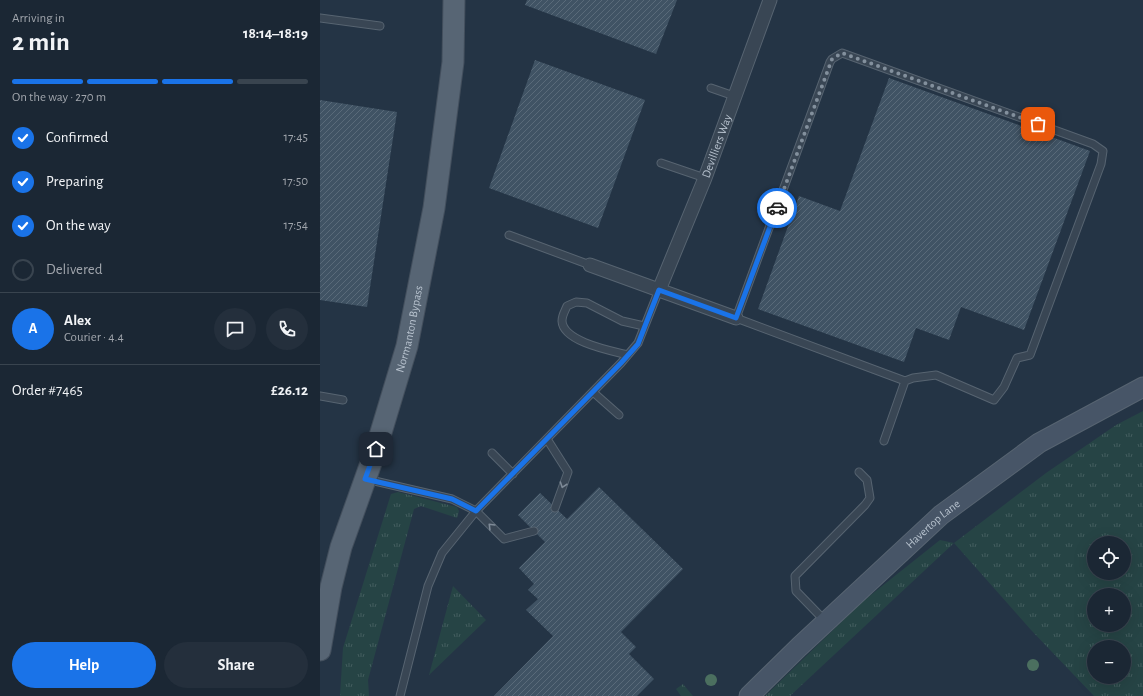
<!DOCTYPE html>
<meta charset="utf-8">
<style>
:root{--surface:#1b2734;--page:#242f3c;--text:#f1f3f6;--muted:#a0a5ac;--line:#39444f;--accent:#1a73e8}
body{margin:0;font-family:"Alegreya Sans",sans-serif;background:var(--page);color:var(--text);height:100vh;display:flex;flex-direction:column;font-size:15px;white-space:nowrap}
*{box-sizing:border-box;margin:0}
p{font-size:13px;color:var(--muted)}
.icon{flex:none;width:22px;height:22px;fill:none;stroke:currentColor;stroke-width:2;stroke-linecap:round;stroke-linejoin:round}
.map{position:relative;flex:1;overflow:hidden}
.drawer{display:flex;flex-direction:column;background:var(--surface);width:320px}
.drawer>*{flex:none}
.fabs{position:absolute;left:767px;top:536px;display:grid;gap:8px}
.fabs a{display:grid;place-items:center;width:44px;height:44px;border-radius:50%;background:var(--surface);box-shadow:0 4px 16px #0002,0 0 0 1px var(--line);font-size:20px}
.pin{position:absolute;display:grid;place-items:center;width:34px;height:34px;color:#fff;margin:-17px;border-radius:8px;box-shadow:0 2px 6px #0006}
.courier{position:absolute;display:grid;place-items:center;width:40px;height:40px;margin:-20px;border:3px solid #1a73e8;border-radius:50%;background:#fff;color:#222;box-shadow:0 1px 5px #0007}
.overview em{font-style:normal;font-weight:600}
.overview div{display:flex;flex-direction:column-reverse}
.overview{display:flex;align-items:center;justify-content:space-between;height:68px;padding:0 12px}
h1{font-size:26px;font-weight:600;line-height:30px}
.bar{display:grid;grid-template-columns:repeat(4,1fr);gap:6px 4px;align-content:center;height:48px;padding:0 12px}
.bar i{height:5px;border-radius:3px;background:var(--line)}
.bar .active{background:var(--accent)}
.bar p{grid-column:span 4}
.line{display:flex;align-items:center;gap:10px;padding:0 12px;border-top:1px solid var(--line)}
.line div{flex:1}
.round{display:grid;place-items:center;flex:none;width:42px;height:42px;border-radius:21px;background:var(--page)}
ol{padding:0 12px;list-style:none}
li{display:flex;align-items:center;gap:12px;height:44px}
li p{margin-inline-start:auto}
li .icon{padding:4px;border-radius:50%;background:var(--accent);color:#fff;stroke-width:4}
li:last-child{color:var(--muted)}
li i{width:22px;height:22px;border:2px solid var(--line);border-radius:50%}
.cta{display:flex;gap:8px;margin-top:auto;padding:8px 12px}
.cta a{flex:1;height:46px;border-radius:24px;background:var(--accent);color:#fff;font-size:16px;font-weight:600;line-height:46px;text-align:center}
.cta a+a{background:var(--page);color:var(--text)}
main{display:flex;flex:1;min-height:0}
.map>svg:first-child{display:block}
.grass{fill:url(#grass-tufts);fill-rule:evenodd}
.building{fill:url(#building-hatch)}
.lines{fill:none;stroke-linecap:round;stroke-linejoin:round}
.lane-casing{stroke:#576471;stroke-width:9}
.street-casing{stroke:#576471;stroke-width:15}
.secondary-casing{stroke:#576471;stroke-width:21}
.primary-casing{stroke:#434f5d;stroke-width:23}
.lane{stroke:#394654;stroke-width:7}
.street{stroke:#394654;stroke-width:13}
.secondary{stroke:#475567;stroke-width:19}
.primary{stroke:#576574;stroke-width:21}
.tree{fill:#4b6f5f}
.oneway{stroke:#7e8a97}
.done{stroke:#83909d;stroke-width:4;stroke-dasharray:0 7.2}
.route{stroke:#1a73e8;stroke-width:5}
.labels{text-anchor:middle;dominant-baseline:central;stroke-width:3.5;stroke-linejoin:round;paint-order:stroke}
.street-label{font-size:12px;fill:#b6c1cd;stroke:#1e2b39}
</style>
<main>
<section class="drawer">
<div class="overview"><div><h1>2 min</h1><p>Arriving in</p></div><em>18:14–18:19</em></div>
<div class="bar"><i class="active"></i><i class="active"></i><i class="active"></i><i></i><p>On the way · 270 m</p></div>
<ol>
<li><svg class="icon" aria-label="check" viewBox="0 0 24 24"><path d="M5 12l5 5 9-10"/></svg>Confirmed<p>17:45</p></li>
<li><svg class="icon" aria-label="check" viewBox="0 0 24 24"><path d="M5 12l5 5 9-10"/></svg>Preparing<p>17:50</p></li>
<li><svg class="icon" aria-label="check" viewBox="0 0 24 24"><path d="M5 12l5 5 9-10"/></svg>On the way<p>17:54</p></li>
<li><i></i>Delivered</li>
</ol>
<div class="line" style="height:72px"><b class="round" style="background:var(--accent);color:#fff">A</b><div><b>Alex</b><p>Courier · 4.4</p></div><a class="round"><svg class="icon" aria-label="chat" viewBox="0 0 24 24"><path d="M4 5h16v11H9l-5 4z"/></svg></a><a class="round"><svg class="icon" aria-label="phone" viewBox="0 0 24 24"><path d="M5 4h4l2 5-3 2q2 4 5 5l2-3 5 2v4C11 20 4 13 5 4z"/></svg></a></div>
<div class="line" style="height:52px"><div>Order #7465</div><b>£26.12</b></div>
<div class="cta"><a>Help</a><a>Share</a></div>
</section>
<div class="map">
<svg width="823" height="696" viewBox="0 0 823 696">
<defs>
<pattern id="grass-tufts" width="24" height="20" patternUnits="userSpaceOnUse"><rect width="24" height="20" fill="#264445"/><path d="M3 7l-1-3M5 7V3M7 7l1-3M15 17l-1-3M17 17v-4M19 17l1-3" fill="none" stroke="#435d5f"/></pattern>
<pattern id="building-hatch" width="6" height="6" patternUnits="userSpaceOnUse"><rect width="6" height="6" fill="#405364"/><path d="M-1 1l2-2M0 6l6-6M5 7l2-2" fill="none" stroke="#596a79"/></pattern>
</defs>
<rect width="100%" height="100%" fill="#243445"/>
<path class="grass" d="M 823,411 L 823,696 L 774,696 L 711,630 L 634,543 L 470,696 L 445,696 L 542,602 L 620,540 L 634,543 L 726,473 L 796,425 ZM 774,543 L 804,543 L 804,573 L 774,573 ZM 774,595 L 804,595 L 804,625 L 774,625 ZM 774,647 L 804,647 L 804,677 L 774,677 Z
M 78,492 L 137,507 L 139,511 L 137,518 L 101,506 L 94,509 L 48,680 L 49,696 L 20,696 L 23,648 L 71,494 Z
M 133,586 L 166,620 L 109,675 Z
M 363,684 L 373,696 L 361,696 L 356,689 Z"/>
<path class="building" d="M 207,0 L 357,0 L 336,54 L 205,5 Z
M 215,60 L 325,100 L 278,228 L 169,188 Z
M 569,78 L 770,151 L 704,330 L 641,307 L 629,340 L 596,328 L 584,362 L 438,309 L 479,196 L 520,211 Z
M 0,100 L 77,112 L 47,307 L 0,300 Z
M 279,487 L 363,569 L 301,632 L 316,647 L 309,654 L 334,679 L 317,696 L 174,696 L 233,636 L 206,610 L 218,599 L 208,590 L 214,584 L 199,568 L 225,542 L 198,515 L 220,493 L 247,519 Z"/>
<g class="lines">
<defs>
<path id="lane" d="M 0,18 L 60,26
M 391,88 L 414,96
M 341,163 L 385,178
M 189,235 L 270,265
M 308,355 C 292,351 243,342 242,321 C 242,315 245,311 247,306 L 256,302 L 267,303 L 302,321 L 324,326
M 273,392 L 299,415
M 0,396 L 23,400
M 227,439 L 248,472 L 235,508
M 564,441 L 585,381 L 416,318 L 510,62 L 512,59 L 522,53 L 773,144 L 783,151 L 781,164 L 710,355 L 697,358 L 684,387 L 674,400 L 616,375 L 593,378 L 585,381
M 172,453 L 193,474
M 46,479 L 132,499 L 156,511 L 184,539 L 214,531
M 506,622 L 476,591 L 475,576 L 545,505 L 550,498 L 547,480 L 539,472
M 80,696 L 108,586 L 122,553 L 156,511 L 301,363 L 318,343 L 339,290"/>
<g id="street">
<path d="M 270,265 L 416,318"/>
<path id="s1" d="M 339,290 L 385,178 L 450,0"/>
</g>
<g id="secondary">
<path id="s2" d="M 429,696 L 479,647 L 621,515 L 719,443 L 823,387"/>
</g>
<g id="primary">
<path id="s3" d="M 0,650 L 11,587 L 21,547 L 56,449 L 87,346 L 114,208 L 133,62 L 134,0"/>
</g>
</defs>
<use href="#lane" class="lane-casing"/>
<use href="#street" class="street-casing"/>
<use href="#secondary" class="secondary-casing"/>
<use href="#primary" class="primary-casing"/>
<use href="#lane" class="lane"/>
<use href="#street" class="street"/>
<use href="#secondary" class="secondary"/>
<use href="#primary" class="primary"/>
</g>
<g class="tree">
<circle cx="713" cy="665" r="6"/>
<circle cx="391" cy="680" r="6"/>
</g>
<defs><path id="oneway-chevron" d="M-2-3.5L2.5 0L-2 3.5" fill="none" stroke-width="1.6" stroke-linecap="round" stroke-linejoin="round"/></defs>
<g class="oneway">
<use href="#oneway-chevron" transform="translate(243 485) rotate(109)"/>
<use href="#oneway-chevron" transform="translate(171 526) rotate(-135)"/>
</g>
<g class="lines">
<path class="done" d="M 457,208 L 512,59 L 522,53 L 718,124"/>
<path class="route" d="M 56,449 L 45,479 L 132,499 L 156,511 L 301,363 L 318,344 L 339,290 L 416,318 L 457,208"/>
</g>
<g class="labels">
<g class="street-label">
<text stroke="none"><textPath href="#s1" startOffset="155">Devilliers Way</textPath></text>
<text stroke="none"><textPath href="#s3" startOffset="334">Normanton Bypass</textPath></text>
<text stroke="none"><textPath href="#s2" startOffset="252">Havertop Lane</textPath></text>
</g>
</g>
</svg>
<div class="fabs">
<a><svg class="icon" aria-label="locate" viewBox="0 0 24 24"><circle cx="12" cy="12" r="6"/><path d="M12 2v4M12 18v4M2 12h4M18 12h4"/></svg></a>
<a>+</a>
<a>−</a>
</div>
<div class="pin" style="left:718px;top:124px;background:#ea580c"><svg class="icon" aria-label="bag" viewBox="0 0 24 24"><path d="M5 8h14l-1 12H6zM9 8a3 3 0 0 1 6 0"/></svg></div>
<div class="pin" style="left:56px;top:449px;background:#1f2937"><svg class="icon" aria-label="home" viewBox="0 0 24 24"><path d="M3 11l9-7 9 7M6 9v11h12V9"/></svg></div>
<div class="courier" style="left:457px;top:208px"><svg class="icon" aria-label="car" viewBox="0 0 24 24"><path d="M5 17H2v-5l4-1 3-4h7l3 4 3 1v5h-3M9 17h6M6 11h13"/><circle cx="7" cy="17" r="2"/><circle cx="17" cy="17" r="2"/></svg></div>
</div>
</main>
